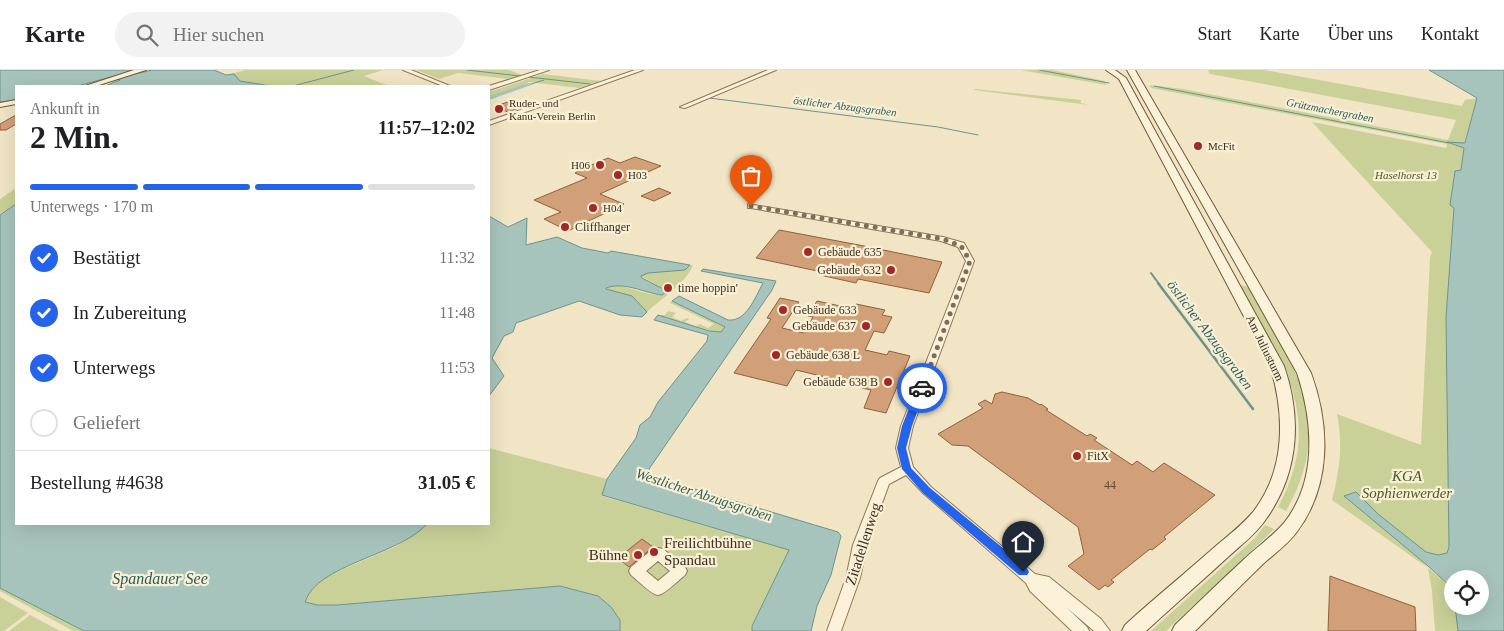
<!DOCTYPE html>
<html lang="de">
<meta charset="utf-8">
<style>
:root{--surface:#fff;--page:#f2f2f2;--text:#202124;--muted:#757577;--line:#e0e0e0;--accent:#2563eb}
body{margin:0;font-family:"Times New Roman",serif;background:var(--page);color:var(--text);height:100vh;display:flex;flex-direction:column;font-size:19px;white-space:nowrap}
*{box-sizing:border-box;margin:0}
p{font-size:16px;color:var(--muted)}
.icon{flex:none;width:28px;height:28px;fill:none;stroke:currentColor;stroke-width:2;stroke-linecap:round;stroke-linejoin:round}
.map{position:relative;flex:1;overflow:hidden}
.details{position:absolute;left:15px;top:15px;width:475px;height:440px;display:flex;flex-direction:column;background:var(--surface);border-radius:0px;box-shadow:0 5px 20px #0002}
.details>*{flex:none}
.buttons{position:absolute;left:1444px;top:500px;display:grid;gap:10px}
.buttons a{display:grid;place-items:center;width:45px;height:45px;border-radius:50%;background:var(--surface);box-shadow:0 5px 20px #0002;font-size:25px}
.pin{position:absolute;display:grid;place-items:center;width:42px;height:42px;color:#fff;margin:-51px -21px;border-radius:50% 50% 50% 0;rotate:-45deg;box-shadow:0 0 5px #0007}
.pin .icon{rotate:45deg}
.courier{position:absolute;display:grid;place-items:center;width:50px;height:50px;margin:-25px;border:4px solid #2563eb;border-radius:50%;background:#fff;color:#222;box-shadow:0 1px 6px #0007}
.head em{font-style:normal;font-weight:700}
.head div{display:flex;flex-direction:column-reverse}
.head{display:flex;align-items:center;justify-content:space-between;height:85px;padding:0 15px}
h1{font-size:32px;font-weight:700;line-height:38px}
.bar{display:grid;grid-template-columns:repeat(4,1fr);gap:8px 5px;align-content:center;height:60px;padding:0 15px}
.bar i{height:6px;border-radius:4px;background:var(--line)}
.bar .current{background:var(--accent)}
.bar p{grid-column:span 4}
.line{display:flex;align-items:center;gap:12px;padding:0 15px;border-top:1px solid var(--line)}
.line div{flex:1}
ol{padding:0 15px;list-style:none}
li{display:flex;align-items:center;gap:15px;height:55px}
li p{margin-inline-start:auto}
li .icon{padding:5px;border-radius:50%;background:var(--accent);color:#fff;stroke-width:4}
li:last-child{color:var(--muted)}
li i{width:28px;height:28px;border:2px solid var(--line);border-radius:50%}
header{display:flex;align-items:center;gap:30px;box-sizing:border-box;height:70px;padding:0 25px;background:var(--surface);border-bottom:1px solid var(--line)}
header strong{font-size:24px}
nav{display:flex;gap:28px;margin-inline-start:auto;font-size:18px}
.search{width:350px;height:45px;background:var(--page);display:flex;align-items:center;gap:12px;box-sizing:border-box;padding:0 18px;border-radius:28px;color:var(--muted);font-size:19px}
.map>svg:first-child{display:block}
.green{fill:#c9d198}
.water{fill:#a7c4bc;stroke:#6c948b}
.lines{fill:none;stroke-linecap:round;stroke-linejoin:round}
.stream-far2{stroke:#6c948b;stroke-width:1}
.stream-far1{stroke:#6c948b;stroke-width:2}
.stream{stroke:#6c948b;stroke-width:2.5}
.canal{fill:#a7c4bc;fill-rule:evenodd}
.building{fill:#d2a078;stroke:#8f603d}
.street-casing{stroke:#8e7759;stroke-width:2}
.secondary-casing{stroke:#70583c;stroke-width:2}
.street{fill:#fbf2d9;fill-rule:evenodd}
.secondary{fill:#fbf2d9;fill-rule:evenodd}
.route{fill:#2563eb}
.done{stroke:#7c6e58;stroke-width:5;stroke-dasharray:0 9}
.poi-dot{fill:#a22725;stroke:#f8efd5;stroke-width:2}
.labels{text-anchor:middle;dominant-baseline:central;stroke-width:4.5;stroke-linejoin:round;paint-order:stroke}
.far-poi-label{font-size:11px;fill:#3d2e1e;stroke:#f8efd5;text-anchor:start}
.far-water-label{font-size:11px;font-style:italic;fill:#2c5e5c;stroke:#f8efd5}
.far-park-label{font-size:11px;font-style:italic;fill:#4c5b23;stroke:#f8efd5}
.poi-label{font-size:12px;fill:#3d2e1e;stroke:#f8efd5;text-anchor:start}
.street-label{font-size:12px;fill:#3d2e1e;stroke:#f8efd5}
.near-number-label{font-size:12px;fill:#624a34}
.water-label{font-size:14px;font-style:italic;fill:#2c5e5c;stroke:#f8efd5}
.near-park-label{font-size:15px;font-style:italic;fill:#4c5b23;stroke:#f8efd5}
.near-poi-label{font-size:15px;fill:#3d2e1e;stroke:#f8efd5;text-anchor:start}
.near-street-label{font-size:15px;fill:#3d2e1e;stroke:#f8efd5}
.near-water-label{font-size:16px;font-style:italic;fill:#2c5e5c;stroke:#f8efd5}
</style>
<header>
<strong>Karte</strong>
<div class="search"><svg class="icon" aria-label="search" viewBox="0 0 24 24"><circle cx="10" cy="10" r="6"/><path d="M15 15l6 6"/></svg>Hier suchen</div>
<nav><a>Start</a><a>Karte</a><a>Über uns</a><a>Kontakt</a></nav>
</header>
<div class="map">
<svg width="1504" height="561" viewBox="0 0 1504 561">
<rect width="100%" height="100%" fill="#f1e5c5"/>
<path class="green" d="M 245,0 L 383,0 L 364,6 L 389,16 L 271,16 L 240,11 L 231,4 Z
M 416,0 L 509,0 L 522,5 L 508,9 L 458,3 L 439,9 Z
M 1020,0 L 1052,0 L 1104,11 L 1107,15 Z
M 1208,0 L 1264,0 L 1462,36 L 1465,30 L 1477,28 L 1465,73 L 1448,73 L 1464,78 L 1461,101 L 1455,102 L 1450,135 L 1454,138 L 1446,247 L 1449,477 L 1447,483 L 1438,485 L 1426,482 L 1378,444 L 1356,423 L 1428,498 L 1451,517 L 1452,536 L 1456,538 L 1458,561 L 1435,561 L 1432,521 L 1428,498 L 1332,430 C 1340,397 1343,378 1337,344 L 1421,375 L 1430,188 L 1432,182 L 1312,52 L 1446,78 L 1447,74 L 1151,18 L 1149,15 L 1183,19 L 1448,70 L 1456,50 L 1210,4 Z
M 543,4 L 601,11 L 579,18 L 529,12 L 526,13 L 531,14 L 489,28 L 489,22 Z
M 975,19 L 1081,30 L 1081,33 L 1089,35 L 974,20 Z
M 16,118 L 16,134 L 0,144 L 0,129 Z
M 690,195 L 693,195 C 687,212 661,229 647,242 L 632,226 L 605,219 L 615,214 L 649,224 L 662,225 L 667,221 L 641,206 L 648,203 L 685,200 Z
M 1240,215 L 1249,217 C 1293,295 1337,352 1286,441 L 1278,437 C 1326,349 1282,291 1240,215 Z
M 672,231 L 725,257 L 722,262 L 709,261 L 658,245 L 665,245 L 668,241 L 676,243 L 672,247 L 681,251 L 687,248 L 689,249 L 685,252 L 696,256 L 700,254 L 708,258 L 714,254 L 670,233 Z
M 489,378 L 607,409 L 602,426 L 790,480 L 752,556 L 752,561 L 620,561 L 620,550 L 611,537 L 598,526 L 560,516 L 337,535 L 317,535 L 305,532 L 308,522 L 322,508 L 397,476 L 427,454 L 489,454 Z
M 1265,455 L 1274,459 L 1262,471 L 1166,561 L 1151,561 L 1255,468 Z
M 0,518 L 84,561 L 73,561 L 0,521 Z
M 0,527 L 28,543 L 4,561 L 0,561 Z
M 30,545 L 60,561 L 9,561 Z"/>
<path class="water" d="M 0,0 L 133,0 L 133,2 L 140,3 L 152,0 L 214,0 L 226,5 L 234,4 L 240,11 L 271,16 L 105,16 L 120,10 L 111,7 L 77,16 L 16,16 L 16,30 L 0,32 Z
M 1429,0 L 1504,0 L 1504,561 L 1458,561 L 1455,536 L 1480,536 L 1480,509 L 1452,509 L 1452,525 L 1451,517 L 1428,496 L 1344,426 L 1356,422 L 1378,444 L 1426,482 L 1438,485 L 1447,483 L 1449,477 L 1446,247 L 1454,138 L 1450,135 L 1455,101 L 1461,100 L 1464,78 L 1447,72 L 1465,73 L 1477,28 Z
M 16,134 L 16,454 L 427,454 C 398,486 317,494 305,532 L 317,535 L 337,535 L 560,516 L 598,526 L 611,537 L 620,550 L 620,561 L 84,561 L 0,518 L 0,145 Z
M 489,146 L 508,157 L 527,148 L 526,175 L 557,167 L 582,178 L 608,183 L 611,181 L 690,195 L 685,200 L 648,203 L 641,206 L 642,208 L 667,221 L 662,225 C 644,223 624,211 606,218 L 606,219 L 632,226 L 647,242 L 642,247 L 620,245 L 579,231 L 516,253 L 513,262 L 504,266 L 492,288 L 504,306 L 489,326 Z
M 703,199 L 776,211 L 772,220 L 649,399 L 651,405 L 658,408 L 838,462 L 841,466 L 831,505 L 817,536 L 811,561 L 752,561 L 752,556 L 789,480 L 602,425 L 607,409 L 636,368 L 640,355 L 650,347 L 658,332 L 707,271 L 708,265 L 654,250 L 658,245 L 709,261 L 721,262 L 725,257 L 672,231 L 679,226 L 728,250 C 746,252 755,228 763,213 L 701,201 Z"/>
<g class="lines">
<path class="stream-far2" d="M 467,0 L 590,14
M 1039,0 L 1109,13
M 531,14 L 544,10
M 293,16 L 354,0
M 1154,16 L 1449,73
M 709,28 L 938,57 L 978,65"/>
<path class="stream-far1" d="M 1151,203 L 1159,214"/>
<path class="stream" d="M 1158,213 L 1253,339"/>
<path class="canal" d="M 529,13 L 534,14 L 489,30 L 489,26 Z"/>
</g>
<path class="building" d="M 510,31 L 524,36 L 508,42 L 494,37 Z
M 16,45 L 16,54 L 6,60 L 0,60 L 0,54 Z
M 635,87 L 661,96 L 600,124 L 624,134 L 568,161 L 544,149 L 561,142 L 534,130 L 587,108 L 575,103 L 584,98 L 608,88 L 620,93 Z
M 659,118 L 671,123 L 654,131 L 641,126 Z
M 779,160 L 859,175 L 942,192 L 929,223 L 858,209 L 856,213 L 820,205 L 822,202 L 756,188 Z
M 780,228 L 799,232 L 782,258 L 804,263 L 813,247 L 808,246 L 817,231 L 854,239 L 856,234 L 885,240 L 882,245 L 892,247 L 884,263 L 874,261 L 865,280 L 887,285 L 889,281 L 910,286 L 886,343 L 864,338 L 871,320 L 862,318 L 863,316 L 796,300 L 787,316 L 734,303 L 771,249 L 767,248 Z
M 1002,322 L 1028,328 L 1040,335 L 1041,334 L 1048,339 L 1046,340 L 1087,366 L 1090,364 L 1097,368 L 1094,370 L 1132,395 L 1137,391 L 1153,402 L 1164,393 L 1215,425 L 1164,467 L 1166,469 L 1152,480 L 1150,479 L 1111,510 L 1114,512 L 1108,517 L 1105,515 L 1099,520 L 1068,496 L 1084,484 L 1078,457 L 968,376 L 952,375 L 938,364 L 983,338 L 978,334 L 985,330 L 992,334 L 995,324 Z
M 642,469 L 653,477 L 629,497 L 618,488 Z
M 1330,506 L 1415,537 L 1416,561 L 1328,561 Z"/>
<g class="lines">
<defs>
<path id="street" d="M 403,0 L 411,0 L 450,16 L 443,16 Z
M 540,0 L 549,0 L 489,20 L 489,16 Z
M 635,0 L 643,0 L 489,55 L 489,51 Z
M 768,0 L 776,0 L 685,38 L 680,37 Z
M 748,134 L 943,167 L 964,173 L 974,191 L 913,356 L 908,378 L 913,397 L 931,417 L 1035,504 L 1049,507 L 1101,549 L 1110,561 L 1094,561 L 1066,537 L 1087,557 L 1089,561 L 1072,561 L 1030,521 L 1026,513 L 923,423 L 906,405 L 889,414 L 867,475 L 860,508 L 841,561 L 827,561 L 846,508 L 853,475 L 878,411 L 880,408 L 901,397 L 896,378 L 901,356 L 966,191 L 958,177 L 941,171 L 751,138 L 748,138 Z
M 658,478 L 663,479 L 685,497 L 687,501 L 685,505 C 680,509 664,525 658,525 C 652,525 636,509 631,505 L 629,501 L 631,497 L 653,479 ZM 658,491 L 670,501 L 658,511 L 646,501 Z"/>
<path id="secondary" d="M 134,0 L 146,0 L 96,16 L 85,16 Z
M 1106,0 L 1115,0 L 1126,8 L 1284,296 C 1302,348 1299,403 1266,449 C 1256,464 1241,475 1228,487 C 1201,512 1173,536 1146,561 L 1122,561 L 1125,555 L 1136,545 C 1162,522 1190,499 1217,475 C 1229,465 1242,455 1253,442 C 1286,400 1285,344 1270,296 L 1119,9 Z
M 1127,0 L 1135,0 L 1311,303 C 1330,355 1332,416 1296,463 C 1287,475 1274,484 1263,494 C 1240,516 1218,539 1195,561 L 1172,561 L 1175,555 C 1196,535 1217,514 1239,494 C 1253,480 1271,468 1284,453 C 1318,410 1313,351 1297,303 Z
M 16,30 L 16,34 L 0,37 L 0,33 Z"/>
</defs>
<use href="#street" class="street-casing"/>
<use href="#secondary" class="secondary-casing"/>
<use href="#street" class="street"/>
<use href="#secondary" class="secondary"/>
</g>
<path class="route" d="M 922,315 L 926,318 L 912,356 L 906,378 L 911,398 L 930,418 L 1027,498 L 1029,502 L 1027,505 L 1019,505 L 923,423 L 902,399 L 897,378 L 902,356 L 917,318 Z"/>
<g class="lines">
<path class="done" d="M 751,136 L 943,169 L 961,176 L 970,191 L 922,318"/>
</g>
<g class="poi-dot">
<circle cx="499" cy="39" r="5"/>
<circle cx="1198" cy="76" r="5"/>
<circle cx="600" cy="95" r="5"/>
<circle cx="618" cy="105" r="5"/>
<circle cx="593" cy="138" r="5"/>
<circle cx="565" cy="157" r="5"/>
<circle cx="808" cy="182" r="5"/>
<circle cx="891" cy="200" r="5"/>
<circle cx="668" cy="218" r="5"/>
<circle cx="783" cy="240" r="5"/>
<circle cx="866" cy="256" r="5"/>
<circle cx="776" cy="285" r="5"/>
<circle cx="888" cy="312" r="5"/>
<circle cx="1077" cy="386" r="5"/>
<circle cx="654" cy="482" r="5"/>
<circle cx="638" cy="485" r="5"/>
</g>
<g class="labels">
<g class="far-poi-label">
<text x="509" y="33">Ruder- und<tspan x="509" dy="13">Kanu-Verein Berlin</tspan></text>
<text x="1208" y="76">McFit</text>
<text x="590" y="95" text-anchor="end">H06</text>
<text x="628" y="105">H03</text>
<text x="603" y="138">H04</text>
</g>
<g class="far-water-label">
<text transform="translate(845 36) rotate(7)">östlicher Abzugsgraben</text>
<text transform="translate(1330 40) rotate(11)">Grützmachergraben</text>
</g>
<g class="far-park-label">
<text x="1406" y="105">Haselhorst 13</text>
</g>
<g class="poi-label">
<text x="575" y="157">Cliffhanger</text>
<text x="818" y="182">Gebäude 635</text>
<text x="881" y="200" text-anchor="end">Gebäude 632</text>
<text x="678" y="218">time hoppin'</text>
<text x="793" y="240">Gebäude 633</text>
<text x="856" y="256" text-anchor="end">Gebäude 637</text>
<text x="786" y="285">Gebäude 638 L</text>
<text x="878" y="312" text-anchor="end">Gebäude 638 B</text>
<text x="1087" y="386">FitX</text>
</g>
<g class="street-label">
<text transform="translate(1265 278) rotate(64)">Am Juliusturm</text>
</g>
<g class="near-number-label">
<text x="1110" y="415">44</text>
</g>
<g class="water-label">
<text transform="translate(1210 265) rotate(53)">östlicher Abzugsgraben</text>
<text transform="translate(704 425) rotate(18)">Westlicher Abzugsgraben</text>
</g>
<g class="near-park-label">
<text x="1407" y="406">KGA<tspan x="1407" dy="17">Sophienwerder</tspan></text>
</g>
<g class="near-poi-label">
<text x="664" y="473">Freilichtbühne<tspan x="664" dy="17">Spandau</tspan></text>
<text x="628" y="485" text-anchor="end">Bühne</text>
</g>
<g class="near-street-label">
<text transform="translate(863 474) rotate(-72)">Zitadellenweg</text>
</g>
<g class="near-water-label">
<text x="160" y="508">Spandauer See</text>
</g>
</g>
</svg>
<div class="buttons">
<a><svg class="icon" aria-label="locate" viewBox="0 0 24 24"><circle cx="12" cy="12" r="6"/><path d="M12 2v4M12 18v4M2 12h4M18 12h4"/></svg></a>
</div>
<div class="pin" style="left:751px;top:136px;background:#ea580c"><svg class="icon" aria-label="bag" viewBox="0 0 24 24"><path d="M5 8h14l-1 12H6zM9 8a3 3 0 0 1 6 0"/></svg></div>
<div class="pin" style="left:1023px;top:502px;background:#1f2937"><svg class="icon" aria-label="home" viewBox="0 0 24 24"><path d="M3 11l9-7 9 7M6 9v11h12V9"/></svg></div>
<div class="courier" style="left:922px;top:318px"><svg class="icon" aria-label="car" viewBox="0 0 24 24"><path d="M5 17H2v-5l4-1 3-4h7l3 4 3 1v5h-3M9 17h6M6 11h13"/><circle cx="7" cy="17" r="2"/><circle cx="17" cy="17" r="2"/></svg></div>
<section class="details">
<div class="head"><div><h1>2 Min.</h1><p>Ankunft in</p></div><em>11:57–12:02</em></div>
<div class="bar"><i class="current"></i><i class="current"></i><i class="current"></i><i></i><p>Unterwegs · 170 m</p></div>
<ol>
<li><svg class="icon" aria-label="check" viewBox="0 0 24 24"><path d="M5 12l5 5 9-10"/></svg>Bestätigt<p>11:32</p></li>
<li><svg class="icon" aria-label="check" viewBox="0 0 24 24"><path d="M5 12l5 5 9-10"/></svg>In Zubereitung<p>11:48</p></li>
<li><svg class="icon" aria-label="check" viewBox="0 0 24 24"><path d="M5 12l5 5 9-10"/></svg>Unterwegs<p>11:53</p></li>
<li><i></i>Geliefert</li>
</ol>
<div class="line" style="height:65px"><div>Bestellung #4638</div><b>31.05 €</b></div>
</section>
</div>
